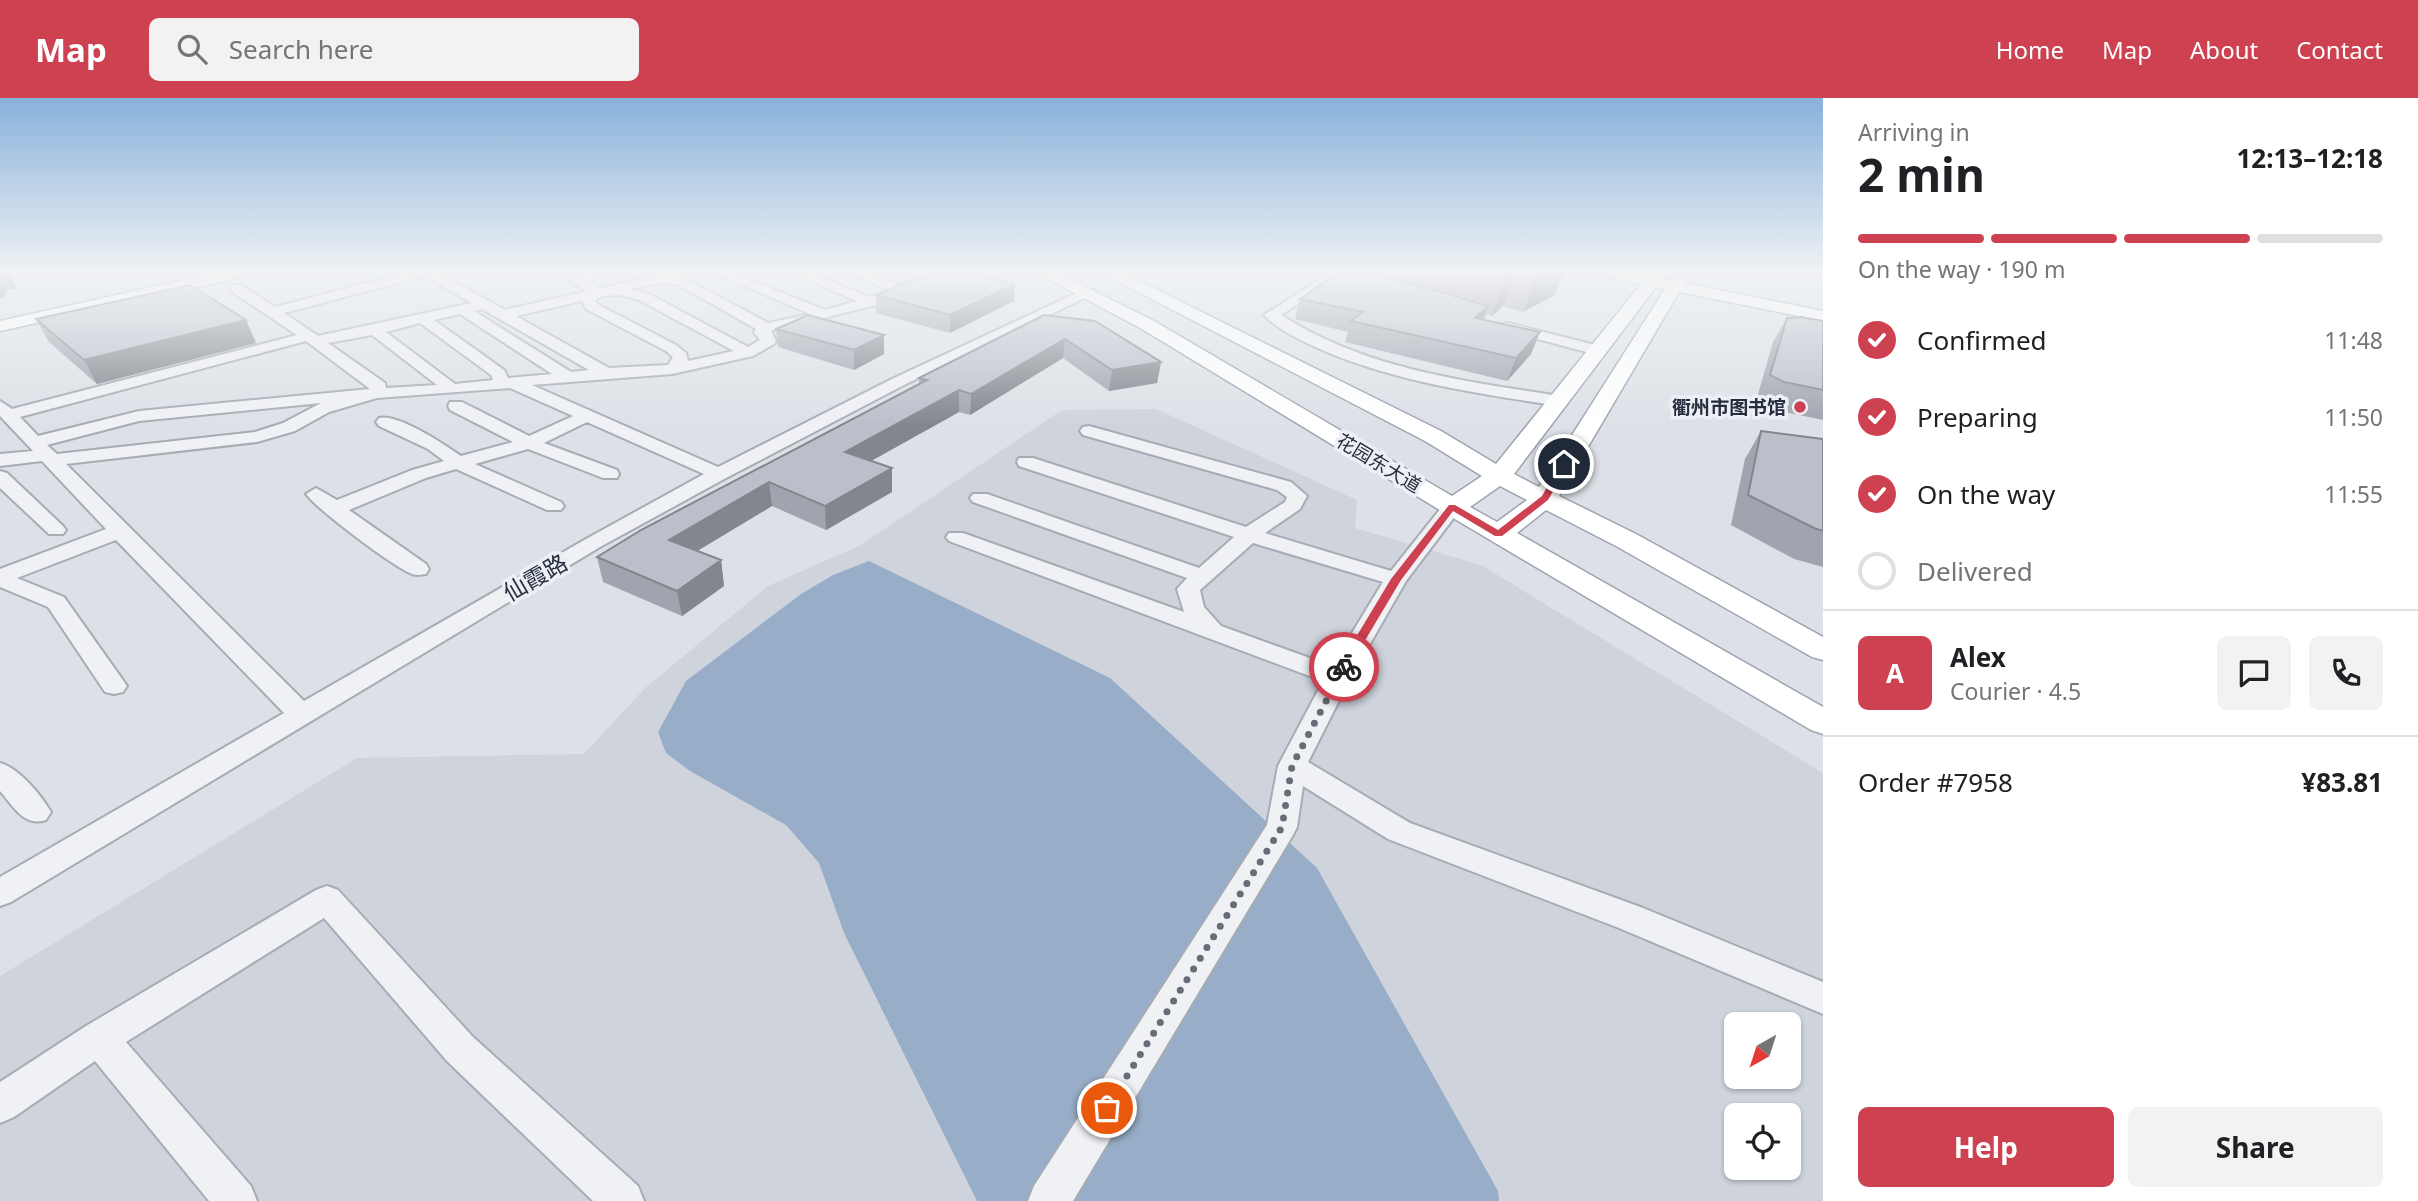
<!DOCTYPE html>
<meta charset="utf-8">
<style>
:root{--surface:#fff;--page:#f2f2f2;--text:#202124;--muted:#757577;--line:#e0e0e0;--accent:#cd4151}
body{margin:0;font-family:"Noto Sans","Noto Sans SC",sans-serif;background:var(--page);color:var(--text);height:100vh;display:flex;flex-direction:column;font-size:26px;white-space:nowrap}
*{box-sizing:border-box;margin:0}
p{font-size:23px;color:var(--muted)}
.icon{flex:none;width:38px;height:38px;fill:none;stroke:currentColor;stroke-width:2;stroke-linecap:round;stroke-linejoin:round}
.map{position:relative;flex:1;overflow:hidden}
.side{display:flex;flex-direction:column;background:var(--surface);width:595px}
.side>*{flex:none}
.needle{width:46px;rotate:219deg}
.fabs{position:absolute;left:1724px;top:914px;display:grid;gap:14px}
.fabs a{display:grid;place-items:center;width:77px;height:77px;border-radius:10px;background:var(--surface);box-shadow:0 2px 5px #0004;font-size:35px}
.pin{position:absolute;display:grid;place-items:center;width:60px;height:60px;color:#fff;margin:-30px;border:4px solid #fff;border-radius:50%;box-shadow:0 2px 7px #0007}
.courier{position:absolute;display:grid;place-items:center;width:70px;height:70px;margin:-35px;border:5px solid #cd4151;border-radius:50%;background:#fff;color:#222;box-shadow:0 2px 9px #0007}
.head em{font-style:normal;font-weight:700}
.head div{display:flex;flex-direction:column-reverse}
.head{display:flex;align-items:center;justify-content:space-between;height:119px;padding:0 35px}
h1{font-size:46px;font-weight:700;line-height:52px}
.bar{display:grid;grid-template-columns:repeat(4,1fr);gap:10px 7px;align-content:center;height:84px;padding:0 35px}
.bar i{height:9px;border-radius:5px;background:var(--line)}
.bar .active{background:var(--accent)}
.bar p{grid-column:span 4}
.line{display:flex;align-items:center;gap:18px;padding:0 35px;border-top:2px solid var(--line)}
.line div{flex:1}
.round{display:grid;place-items:center;flex:none;width:74px;height:74px;border-radius:10px;background:var(--page)}
ol{padding:0 35px;list-style:none}
li{display:flex;align-items:center;gap:21px;height:77px}
li p{margin-inline-start:auto}
li .icon{padding:7px;border-radius:50%;background:var(--accent);color:#fff;stroke-width:4}
li:last-child{color:var(--muted)}
li i{width:38px;height:38px;border:4px solid var(--line);border-radius:50%}
.cta{display:flex;gap:14px;margin-top:auto;padding:14px 35px}
.cta a{flex:1;height:80px;border-radius:10px;background:var(--accent);color:#fff;font-size:28px;font-weight:700;line-height:80px;text-align:center}
.cta a+a{background:var(--page);color:var(--text)}
header{display:flex;align-items:center;gap:42px;box-sizing:border-box;height:98px;padding:0 35px;background:var(--accent);color:#fff}
header strong{font-size:33px}
nav{display:flex;gap:38px;margin-inline-start:auto;font-size:24px}
.search{width:490px;height:63px;background:var(--page);display:flex;align-items:center;gap:18px;box-sizing:border-box;padding:0 24px;border-radius:10px;color:var(--muted);font-size:26px}
main{display:flex;flex:1;min-height:0}
.map>svg:first-child{display:block}
.built{fill:#cfd3dc;fill-rule:evenodd}
.water{fill:#98adc7}
.lines{fill:none;stroke-linecap:round;stroke-linejoin:round}
.minor-casing{stroke:#a6abb4;stroke-width:4}
.major-casing{stroke:#9ca4b2;stroke-width:3}
.minor{fill:#f0f1f5;fill-rule:evenodd}
.major{fill:#fff;fill-rule:evenodd}
.wall{fill:#a0a4ae}
.shaded-wall{fill:#82868d}
.building{fill:#babfca;stroke:#82868d;stroke-width:2}
.route{fill:#cd4151}
.done{stroke:#676d78;stroke-width:7;stroke-dasharray:0 12.6}
.poi-dot{fill:#cd4151;stroke:#eceff5;stroke-width:2.5}
.labels{text-anchor:middle;dominant-baseline:central;stroke-width:7;stroke-linejoin:round;paint-order:stroke}
.far-poi-label{font-size:19px;font-weight:bold;fill:#272e3d;stroke:#eceff5;text-anchor:end}
.far-street-label{font-size:19px;fill:#272e3d;stroke:#eceff5}
.street-label{font-size:23px;fill:#272e3d;stroke:#eceff5}
</style>
<header>
<strong>Map</strong>
<div class="search"><svg class="icon" aria-label="search" viewBox="0 0 24 24"><circle cx="10" cy="10" r="6"/><path d="M15 15l6 6"/></svg>Search here</div>
<nav><a>Home</a><a>Map</a><a>About</a><a>Contact</a></nav>
</header>
<main>
<div class="map">
<svg width="1823" height="1103" viewBox="0 0 1823 1103">
<rect width="100%" height="100%" fill="#dde1e7"/>
<path class="built" d="M 1156,311 L 1357,402 L 1355,430 L 1481,467 L 1823,675 L 1823,1103 L 0,1103 L 0,878 L 357,660 L 584,656 L 644,591 L 768,488 L 859,448 L 1062,312 ZM 1736,926 L 1788,926 L 1788,978 L 1736,978 ZM 1736,1017 L 1788,1017 L 1788,1069 L 1736,1069 Z"/>
<path class="water" d="M 869,463 L 1110,580 L 1317,770 L 1498,1093 L 1499,1103 L 977,1103 L 844,835 L 819,765 L 786,727 L 690,673 L 666,655 L 658,634 L 686,583 L 801,496 L 833,477 Z"/>
<g class="lines">
<defs>
<path id="minor" d="M 413,173 L 434,173 L 505,212 L 587,193 L 570,184 L 597,173 L 616,173 L 588,184 L 603,190 L 675,173 L 698,173 L 682,179 L 768,225 L 810,216 L 711,173 L 728,173 L 825,212 L 857,203 L 786,173 L 804,173 L 870,199 L 891,193 L 844,173 L 862,173 L 905,189 L 959,173 L 979,173 L 876,207 L 771,233 L 776,243 L 774,246 L 753,258 L 672,276 L 532,287 L 718,369 L 892,281 L 1083,192 L 1093,192 L 1095,195 L 904,287 L 726,380 L 600,449 L 11,804 L 0,808 L 0,779 L 284,615 L 116,442 L 17,480 L 64,499 L 127,588 L 123,594 L 114,596 L 105,594 L 48,509 L 0,489 L 0,471 L 106,431 L 42,363 L 0,368 L 0,356 L 33,353 L 0,318 L 0,303 L 12,311 L 297,237 L 231,193 L 231,187 L 241,187 L 275,209 ZM 424,178 L 472,205 L 318,238 L 284,215 ZM 658,185 L 677,186 L 756,231 L 754,234 L 760,242 L 748,249 L 649,196 L 630,191 ZM 620,197 L 639,202 L 734,253 L 688,263 L 686,255 L 676,247 L 597,206 L 595,202 L 603,198 ZM 582,203 L 586,211 L 666,253 L 673,259 L 668,267 L 609,270 L 516,218 ZM 482,211 L 589,272 L 571,274 L 474,213 ZM 460,216 L 552,276 L 508,280 L 504,272 L 434,222 ZM 420,225 L 491,277 L 493,282 L 455,286 L 386,234 ZM 372,237 L 437,287 L 386,290 L 385,285 L 328,245 ZM 306,243 L 370,291 L 139,313 L 38,338 L 20,319 ZM 510,290 L 573,318 L 529,338 L 462,304 L 450,304 L 448,308 L 450,312 L 513,344 L 461,358 C 445,347 398,315 379,320 L 376,324 L 379,328 L 428,351 L 444,363 L 412,372 L 337,402 L 316,390 L 306,396 C 318,412 391,467 410,475 C 415,478 420,477 426,476 L 429,471 L 426,466 L 349,412 L 426,380 L 456,371 L 547,412 L 561,412 L 564,408 L 561,404 L 475,366 L 528,351 L 603,380 L 617,380 L 619,376 L 617,372 L 544,345 L 587,324 L 704,376 L 586,441 L 304,603 L 66,366 L 257,344 L 295,333 L 329,314 L 377,300 ZM 321,305 L 283,325 L 255,334 L 57,356 L 47,347 L 139,323 Z
M 1333,173 L 1348,173 L 1281,217 C 1365,271 1463,283 1560,298 L 1568,303 L 1560,308 C 1475,295 1387,283 1309,246 C 1294,239 1275,229 1264,217 Z
M 1508,225 L 1603,249 L 1606,252 L 1598,257 L 1503,232 L 1503,226 Z
M 1089,328 L 1291,384 L 1307,398 L 1300,411 L 1265,435 L 1391,473 L 1445,405 L 1459,405 L 1462,409 L 1406,483 L 1351,579 L 1308,664 L 1410,725 L 1643,810 L 1823,884 L 1823,916 L 1619,830 L 1388,741 L 1303,688 L 1297,729 L 1293,737 L 1073,1103 L 1028,1103 L 1034,1088 L 1267,727 L 1278,668 L 1323,583 L 949,443 L 946,439 L 949,435 L 963,435 L 1184,514 L 1177,491 L 1187,480 L 973,404 L 970,400 L 973,396 L 987,396 L 1199,470 L 1234,439 L 1019,368 L 1017,364 L 1019,360 L 1033,360 L 1246,429 L 1285,404 L 1287,399 L 1277,392 L 1083,337 L 1080,333 L 1083,329 ZM 1253,445 L 1383,484 L 1332,568 L 1221,528 L 1204,509 L 1200,492 Z
M 0,373 L 7,375 L 63,428 L 66,432 L 63,436 L 49,436 L 0,390 Z
M 0,665 C 19,670 41,697 51,714 L 46,722 C 24,729 14,709 0,693 Z
M 327,788 L 338,792 L 473,939 L 638,1088 L 644,1103 L 593,1103 L 447,963 L 324,820 L 126,944 L 251,1088 L 257,1103 L 209,1103 L 95,963 L 14,1019 L 0,1025 L 0,984 L 86,928 L 316,792 Z"/>
<path id="major" d="M 224,173 L 255,173 L 247,178 L 0,233 L 0,223 Z
M 1033,173 L 1054,173 L 1154,223 L 1452,398 L 1482,378 L 1425,343 L 1098,173 L 1119,173 L 1441,333 L 1496,366 L 1641,186 L 1593,176 L 1591,173 L 1624,173 L 1648,178 L 1651,174 L 1661,173 L 1665,177 L 1662,181 L 1671,182 L 1679,177 L 1685,179 L 1687,182 L 1685,185 L 1823,213 L 1823,223 L 1679,194 L 1559,398 L 1636,436 L 1823,539 L 1823,562 L 1812,559 L 1616,448 L 1546,412 L 1517,435 L 1823,609 L 1823,636 L 1811,632 L 1443,414 L 1142,231 ZM 1656,189 L 1665,191 L 1539,389 L 1514,376 ZM 1500,388 L 1527,402 L 1497,424 L 1470,409 Z"/>
</defs>
<use href="#minor" class="minor-casing"/>
<use href="#major" class="major-casing"/>
<use href="#minor" class="minor"/>
<use href="#major" class="major"/>
</g>
<path class="wall" d="M 1340,173 L 1565,173 L 1555,197 L 1523,214 L 1503,208 L 1492,218 L 1486,216 L 1484,222 L 1531,256 L 1507,283 L 1345,244 L 1348,234 L 1295,221 L 1300,201 Z
M 1015,186 L 1014,203 L 950,235 L 876,215 L 876,197 Z
M 1044,217 L 1161,264 L 1157,285 L 1109,293 L 1063,260 L 970,317 L 959,314 L 871,363 L 892,370 L 892,394 L 826,432 L 772,408 L 697,453 L 721,462 L 724,488 L 682,518 L 603,484 L 597,459 L 919,287 L 919,280 Z
M 1787,220 L 1823,223 L 1823,322 L 1769,311 L 1756,303 L 1773,244 Z
M 36,221 L 246,222 L 256,245 L 97,286 L 49,244 Z
M 776,231 L 884,237 L 884,256 L 854,272 L 778,249 Z
M 1761,333 L 1823,341 L 1823,469 L 1794,461 L 1731,427 L 1745,361 Z"/>
<path class="shaded-wall" d="M 0,173 L 7,173 L 17,191 L 8,192 L 2,201 L 0,197 Z
M 1514,173 L 1515,173 L 1503,208 L 1492,218 L 1506,181 Z
M 1545,173 L 1565,173 L 1555,197 L 1523,214 L 1537,177 Z
M 1015,186 L 1014,203 L 950,235 L 950,217 Z
M 1488,208 L 1481,229 L 1475,220 Z
M 246,222 L 256,245 L 97,286 L 84,262 Z
M 1540,234 L 1531,256 L 1507,283 L 1516,260 Z
M 884,237 L 884,256 L 854,272 L 854,252 Z
M 1065,241 L 1063,260 L 970,317 L 971,296 Z
M 1161,264 L 1157,285 L 1109,293 L 1112,272 Z
M 959,292 L 959,314 L 846,377 L 845,354 Z
M 892,370 L 892,394 L 826,432 L 825,408 Z
M 769,384 L 772,408 L 674,467 L 669,442 Z
M 721,462 L 724,488 L 682,518 L 677,493 Z"/>
<path class="building" d="M 939,173 L 968,173 L 1015,186 L 950,217 L 876,197 L 921,178 Z
M 1340,173 L 1369,173 L 1488,208 L 1475,220 L 1540,234 L 1516,260 L 1351,223 L 1363,214 L 1300,201 Z
M 1477,173 L 1514,173 L 1506,181 Z
M 1522,173 L 1545,173 L 1537,177 Z
M 190,187 L 246,222 L 84,262 L 36,221 Z
M 808,217 L 884,237 L 854,252 L 776,231 Z
M 1044,217 L 1095,223 L 1161,264 L 1112,272 L 1065,241 L 971,296 L 959,292 L 845,354 L 892,370 L 825,408 L 769,384 L 669,442 L 721,462 L 677,493 L 597,459 L 641,432 L 927,282 L 919,280 Z
M 1801,219 L 1823,223 L 1823,292 L 1784,284 L 1770,277 L 1787,220 Z
M 1761,333 L 1823,341 L 1823,433 L 1814,430 L 1748,397 Z"/>
<linearGradient id="sky" x2="0" y2="1"><stop stop-color="#88b1db"/><stop offset="0.53" stop-color="#f0f2f4"/><stop offset="1" stop-color="#f0f2f4" stop-opacity="0"/></linearGradient>
<rect width="1823" height="328" fill="url(#sky)"/>
<path class="route" d="M 1564,364 L 1569,366 L 1548,402 L 1502,438 L 1495,438 L 1453,413 L 1401,482 L 1348,571 L 1340,571 L 1338,569 L 1391,481 L 1449,407 L 1455,407 L 1498,432 L 1542,398 L 1560,366 Z"/>
<g class="lines">
<path class="done" d="M 1107,1010 L 1282,729 L 1292,668 L 1344,569"/>
</g>
<circle class="poi-dot" cx="1800" cy="309" r="7"/>
<g class="labels">
<g class="far-poi-label">
<text x="1786" y="309">衢州市图书馆</text>
</g>
<g class="far-street-label">
<text transform="translate(1379 365) rotate(31)">花园东大道</text>
</g>
<g class="street-label">
<text transform="translate(535 479) rotate(-30)">仙霞路</text>
</g>
</g>
</svg>
<div class="fabs">
<a><svg class="needle" viewBox="-14 -14 28 28"><path d="M0-13l5 13h-10z" fill="#e53935"/><path d="M0 13l5-13h-10z" fill="#757577"/></svg></a>
<a><svg class="icon" aria-label="locate" viewBox="0 0 24 24"><circle cx="12" cy="12" r="6"/><path d="M12 2v4M12 18v4M2 12h4M18 12h4"/></svg></a>
</div>
<div class="pin" style="left:1107px;top:1010px;background:#ea580c"><svg class="icon" aria-label="bag" viewBox="0 0 24 24"><path d="M5 8h14l-1 12H6zM9 8a3 3 0 0 1 6 0"/></svg></div>
<div class="pin" style="left:1564px;top:366px;background:#1f2937"><svg class="icon" aria-label="home" viewBox="0 0 24 24"><path d="M3 11l9-7 9 7M6 9v11h12V9"/></svg></div>
<div class="courier" style="left:1344px;top:569px"><svg class="icon" aria-label="bike" viewBox="0 0 24 24"><circle cx="6" cy="16" r="4"/><circle cx="18" cy="16" r="4"/><path d="M6 16l4-8h5l3 8M10 8l3 8H6M13 5h3"/></svg></div>
</div>
<section class="side">
<div class="head"><div><h1>2 min</h1><p>Arriving in</p></div><em>12:13–12:18</em></div>
<div class="bar"><i class="active"></i><i class="active"></i><i class="active"></i><i></i><p>On the way · 190 m</p></div>
<ol>
<li><svg class="icon" aria-label="check" viewBox="0 0 24 24"><path d="M5 12l5 5 9-10"/></svg>Confirmed<p>11:48</p></li>
<li><svg class="icon" aria-label="check" viewBox="0 0 24 24"><path d="M5 12l5 5 9-10"/></svg>Preparing<p>11:50</p></li>
<li><svg class="icon" aria-label="check" viewBox="0 0 24 24"><path d="M5 12l5 5 9-10"/></svg>On the way<p>11:55</p></li>
<li><i></i>Delivered</li>
</ol>
<div class="line" style="height:126px"><b class="round" style="background:var(--accent);color:#fff">A</b><div><b>Alex</b><p>Courier · 4.5</p></div><a class="round"><svg class="icon" aria-label="chat" viewBox="0 0 24 24"><path d="M4 5h16v11H9l-5 4z"/></svg></a><a class="round"><svg class="icon" aria-label="phone" viewBox="0 0 24 24"><path d="M5 4h4l2 5-3 2q2 4 5 5l2-3 5 2v4C11 20 4 13 5 4z"/></svg></a></div>
<div class="line" style="height:91px"><div>Order #7958</div><b>¥83.81</b></div>
<div class="cta"><a>Help</a><a>Share</a></div>
</section>
</main>
